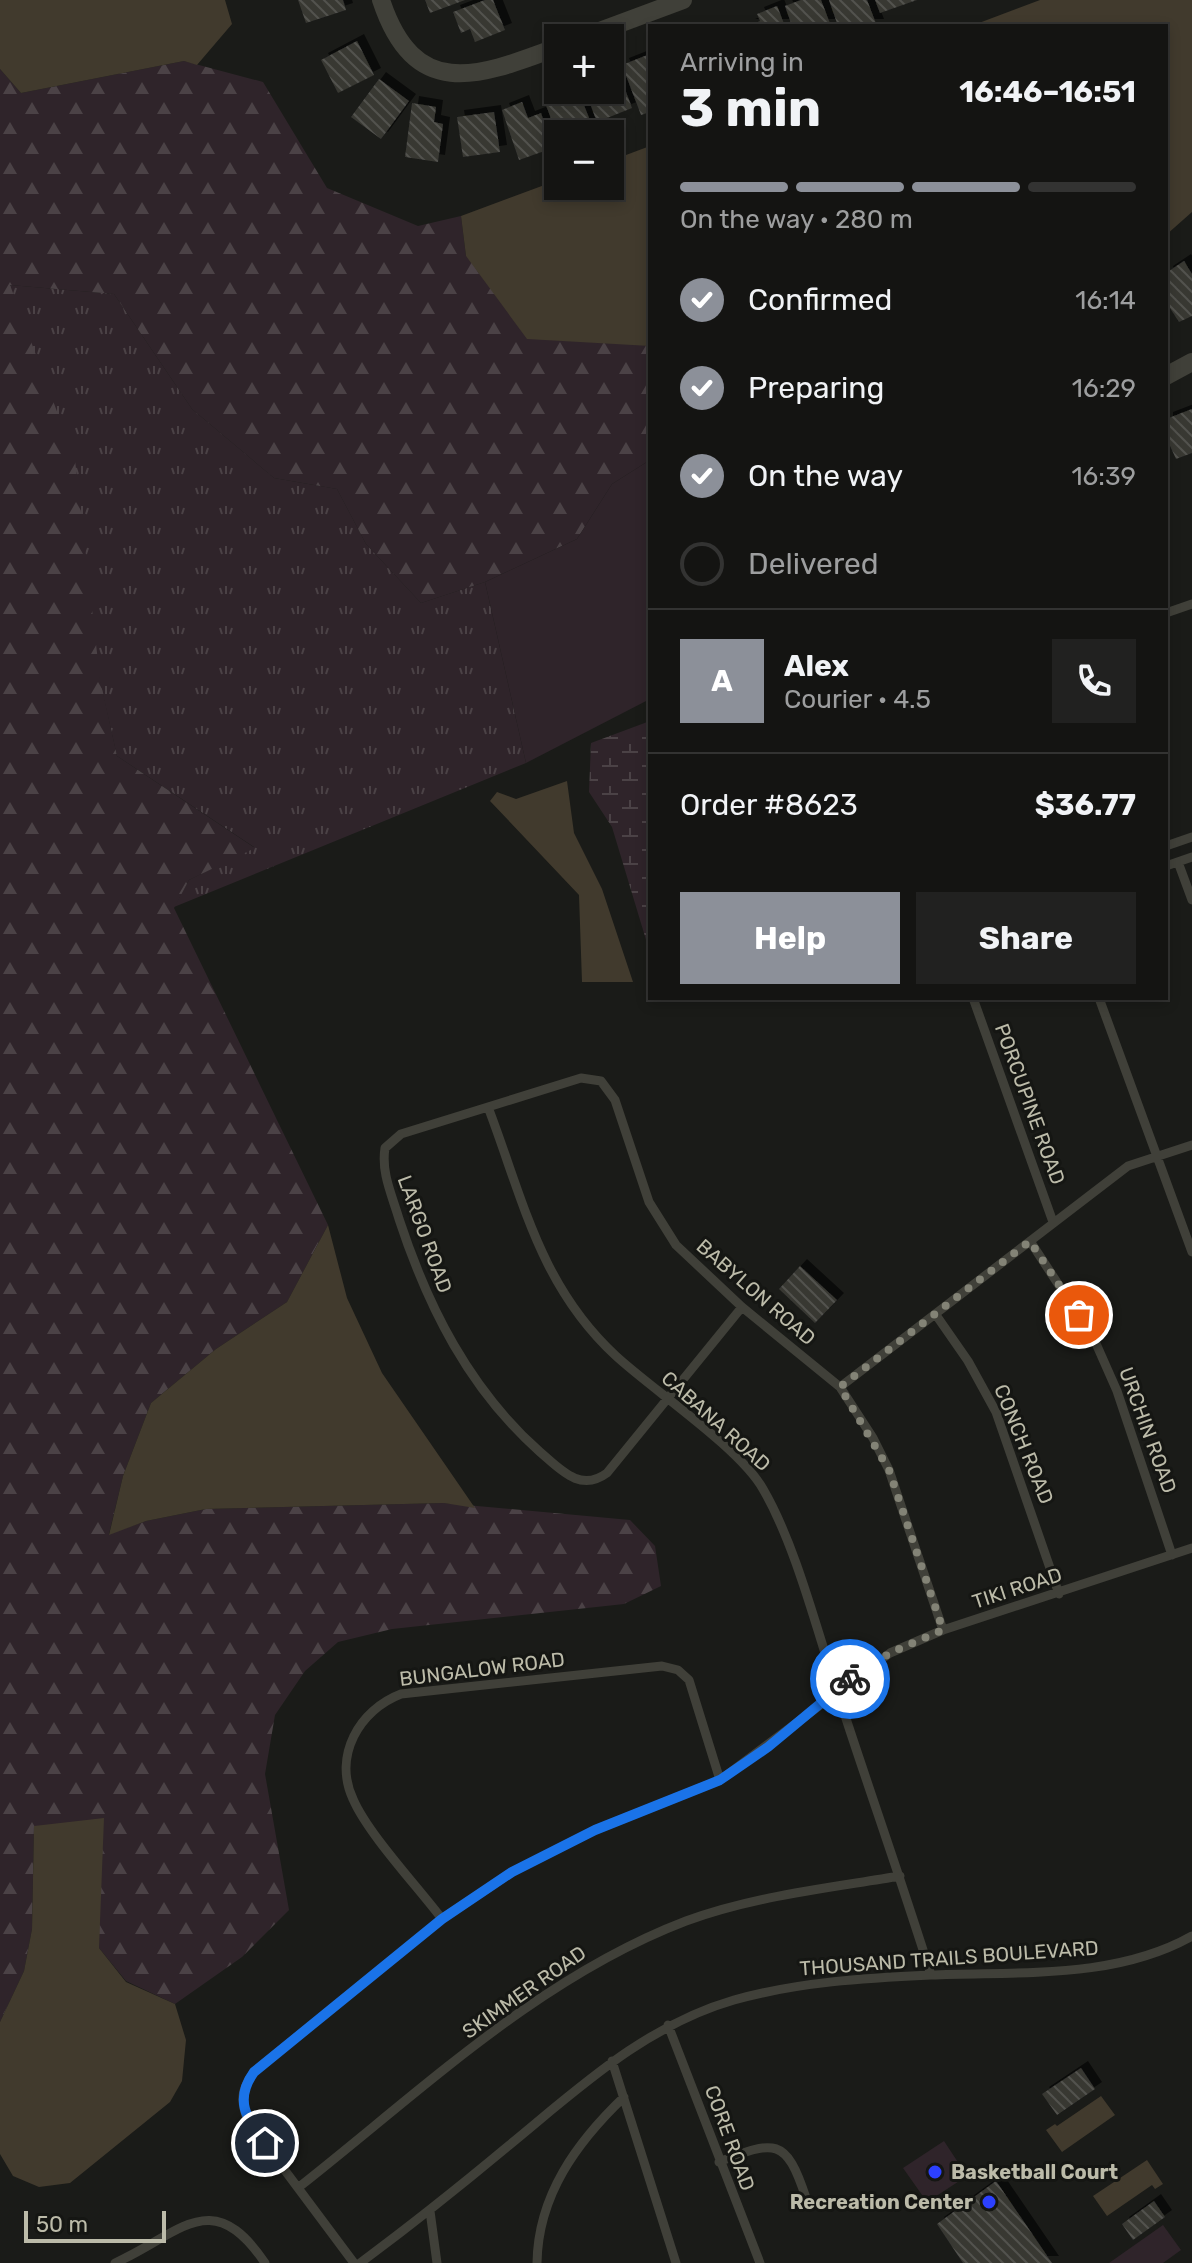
<!DOCTYPE html>
<meta charset="utf-8">
<style>
:root{--surface:#141412;--page:#212120;--text:#f1f3f6;--muted:#9d9e9f;--line:#333332;--accent:#8c9099}
body{margin:0;font-family:Rubik,sans-serif;background:var(--page);color:var(--text);height:100vh;display:flex;flex-direction:column;font-size:30px;white-space:nowrap}
*{box-sizing:border-box;margin:0}
p{font-size:26px;color:var(--muted)}
.icon{flex:none;width:44px;height:44px;fill:none;stroke:currentColor;stroke-width:2;stroke-linecap:round;stroke-linejoin:round}
.map{position:relative;flex:1;overflow:hidden}
.drawer{position:absolute;left:648px;top:24px;width:520px;height:976px;display:flex;flex-direction:column;background:var(--surface);border-radius:0px;box-shadow:0 4px 12px #0003,0 0 0 2px var(--line)}
.drawer>*{flex:none}
.controls{position:absolute;left:544px;top:24px;display:grid;gap:16px}
.controls a{display:grid;place-items:center;width:80px;height:80px;border-radius:0px;background:var(--surface);box-shadow:0 4px 12px #0003,0 0 0 2px var(--line);font-size:40px}
.scale{position:absolute;left:24px;bottom:20px;width:142px;box-sizing:border-box;padding-left:8px;border:4px solid #bcbba9;border-top:0;font-size:22px;line-height:28px;white-space:nowrap;color:#bcbba9;-webkit-text-stroke:6px #151613;paint-order:stroke}
.pin{position:absolute;display:grid;place-items:center;width:68px;height:68px;color:#fff;margin:-34px;border:4px solid #fff;border-radius:50%;box-shadow:0 2px 8px #0007}
.courier{position:absolute;display:grid;place-items:center;width:80px;height:80px;margin:-40px;border:6px solid #1a73e8;border-radius:50%;background:#fff;color:#222;box-shadow:0 2px 10px #0007}
.overview em{font-style:normal;font-weight:700}
.overview div{display:flex;flex-direction:column-reverse}
.overview{display:flex;align-items:center;justify-content:space-between;height:136px;padding:0 32px}
h1{font-size:52px;font-weight:700;line-height:60px}
.bar{display:grid;grid-template-columns:repeat(4,1fr);gap:12px 8px;align-content:center;height:96px;padding:0 32px}
.bar i{height:10px;border-radius:6px;background:var(--line)}
.bar .on{background:var(--accent)}
.bar p{grid-column:span 4}
.line{display:flex;align-items:center;gap:20px;padding:0 32px;border-top:2px solid var(--line)}
.line div{flex:1}
.round{display:grid;place-items:center;flex:none;width:84px;height:84px;border-radius:0px;background:var(--page)}
ol{padding:0 32px;list-style:none}
li{display:flex;align-items:center;gap:24px;height:88px}
li p{margin-inline-start:auto}
li .icon{padding:8px;border-radius:50%;background:var(--accent);color:#fff;stroke-width:4}
li:last-child{color:var(--muted)}
li i{width:44px;height:44px;border:4px solid var(--line);border-radius:50%}
.button{display:flex;gap:16px;margin-top:auto;padding:16px 32px}
.button a{flex:1;height:92px;border-radius:0px;background:var(--accent);color:#fff;font-size:32px;font-weight:700;line-height:92px;text-align:center}
.button a+a{background:var(--page);color:var(--text)}
.map>svg:first-child{display:block}
.grass{fill:url(#grass-tufts)}
.forest{fill:url(#forest-firs)}
.wetland{fill:url(#wetland-marsh)}
.park{fill:#2f242a}
.water{fill:#413a2d}
.building{fill:url(#building-back-hatch);filter:url(#shadow)}
.lines{fill:none;stroke-linecap:round;stroke-linejoin:round}
.service{stroke:#404039;stroke-width:9}
.minor{stroke:#404039;stroke-width:18}
.done{stroke:#838376;stroke-width:8;stroke-dasharray:0 14.4}
.route{stroke:#1a73e8;stroke-width:10}
.poi-dot{fill:#2c40ff;stroke:#151613;stroke-width:3}
.labels{text-anchor:middle;dominant-baseline:central;stroke-width:6;stroke-linejoin:round;paint-order:stroke}
.street-label{font-size:20px;fill:#bcbba9;stroke:#151613}
.poi-label{font-size:20px;font-weight:bold;fill:#bcbba9;stroke:#151613;text-anchor:start}
</style>
<div class="map">
<svg width="1192" height="2263" viewBox="0 0 1192 2263">
<defs>
<pattern id="grass-tufts" width="24" height="20" patternUnits="userSpaceOnUse" patternTransform="scale(2)"><rect width="24" height="20" fill="#2f242a"/><path d="M3 7l-1-3M5 7V3M7 7l1-3M15 17l-1-3M17 17v-4M19 17l1-3" fill="none" stroke="#4b4246"/></pattern>
<pattern id="forest-firs" width="22" height="20" patternUnits="userSpaceOnUse" patternTransform="scale(2)"><rect width="22" height="20" fill="#2f242a"/><path d="M5 1l3.5 6h-7zM16 11l3.5 6h-7z" fill="#4b4246"/></pattern>
<pattern id="wetland-marsh" width="20" height="14" patternUnits="userSpaceOnUse" patternTransform="scale(2)"><rect width="20" height="14" fill="#2f242a"/><path d="M1 5h8M5 5V1M11 12h8M15 12V8" fill="none" stroke="#4b4246"/></pattern>
<pattern id="building-back-hatch" width="6" height="6" patternUnits="userSpaceOnUse" patternTransform="scale(2)"><rect width="6" height="6" fill="#373733"/><path d="M-1 5l2 2M0 0l6 6M5-1l2 2" fill="none" stroke="#52524e"/></pattern>
<filter id="shadow"><feDropShadow dx="7" dy="-7" stdDeviation="0" flood-color="#0009"/></filter>
</defs>
<rect width="100%" height="100%" fill="#1a1b18"/>
<path class="grass" d="M 10,285 L 114,294 L 192,409 L 274,478 L 337,489 L 366,544 L 421,603 L 485,582 L 526,763 L 174,907 L 189,880 L 254,847 L 117,756 Z"/>
<path class="forest" d="M 184,61 L 263,82 L 327,188 L 418,226 L 461,216 L 466,256 L 630,342 L 650,346 L 650,460 L 612,484 L 577,539 L 485,582 L 421,603 L 366,544 L 337,489 L 274,478 L 192,409 L 114,294 L 10,285 L 75,460 L 100,679 L 117,756 L 255,848 L 189,880 L 174,908 L 328,1225 L 287,1302 L 216,1349 L 151,1403 L 123,1476 L 109,1534 L 146,1521 L 206,1509 L 444,1503 L 630,1520 L 655,1546 L 661,1586 L 624,1604 L 392,1629 L 338,1642 L 305,1671 L 275,1715 L 265,1774 L 289,1910 L 242,1957 L 175,2004 L 126,1981 L 99,1948 L 99,1892 L 34,1826 L 32,1929 L 24,1971 L 0,2022 L 0,69 L 21,93 Z"/>
<path class="wetland" d="M 650,721 L 650,953 L 612,827 L 589,792 L 591,743 Z"/>
<path class="park" d="M 650,460 L 650,699 L 526,763 L 485,582 L 577,539 L 612,484 Z
M 944,2141 L 967,2176 L 927,2202 L 903,2168 Z
M 1163,2225 L 1181,2250 L 1163,2263 L 1109,2263 Z"/>
<path class="water" d="M 0,0 L 225,0 L 232,24 L 197,65 L 184,61 L 21,93 L 0,69 Z
M 1040,0 L 1192,0 L 1192,212 L 1166,235 L 1166,26 L 971,26 Z
M 650,146 L 650,346 L 527,339 L 466,256 L 461,216 L 558,180 L 558,186 L 610,186 L 610,161 Z
M 567,781 L 574,833 L 602,889 L 633,982 L 582,982 L 579,895 L 490,801 L 497,792 L 516,799 Z
M 328,1225 L 347,1298 L 382,1373 L 475,1508 L 444,1503 L 206,1509 L 146,1521 L 109,1535 L 123,1476 L 151,1403 L 216,1349 L 287,1302 Z
M 104,1818 L 99,1948 L 126,1982 L 175,2004 L 186,2040 L 182,2081 L 170,2102 L 70,2183 L 39,2187 L 13,2176 L 0,2154 L 0,2022 L 24,1971 L 32,1929 L 34,1826 Z
M 1101,2096 L 1115,2115 L 1062,2152 L 1046,2130 L 1055,2124 L 1057,2126 Z
M 1147,2160 L 1163,2184 L 1155,2189 L 1152,2185 L 1107,2216 L 1093,2196 Z"/>
<path class="building" d="M 298,0 L 343,0 L 346,10 L 306,23 Z
M 425,0 L 465,0 L 430,13 Z
M 485,0 L 493,0 L 505,30 L 475,42 L 470,29 L 461,33 L 453,12 Z
M 801,0 L 821,0 L 831,26 L 792,26 L 785,6 Z
M 829,0 L 867,0 L 877,26 L 838,26 Z
M 875,0 L 917,0 L 880,13 Z
M 777,6 L 785,26 L 748,26 L 760,21 L 757,14 Z
M 357,41 L 374,75 L 338,93 L 321,60 Z
M 650,54 L 650,112 L 641,115 L 622,65 Z
M 617,68 L 632,108 L 597,122 L 585,90 L 610,90 L 610,71 Z
M 379,79 L 409,101 L 381,139 L 351,117 Z
M 558,88 L 578,90 L 595,133 L 557,134 L 542,95 Z
M 522,102 L 528,118 L 541,113 L 553,148 L 519,160 L 502,110 Z
M 412,103 L 436,107 L 434,122 L 443,124 L 438,162 L 405,157 Z
M 494,112 L 500,152 L 463,157 L 457,117 Z
M 1184,261 L 1192,274 L 1192,316 L 1179,322 L 1166,302 L 1169,285 L 1166,273 Z
M 1192,409 L 1192,453 L 1176,459 L 1166,437 L 1166,419 Z
M 800,1266 L 837,1300 L 815,1323 L 779,1289 Z
M 1081,2068 L 1095,2089 L 1057,2115 L 1042,2094 Z
M 996,2181 L 1052,2263 L 963,2263 L 937,2224 Z
M 1154,2201 L 1165,2217 L 1133,2240 L 1122,2224 Z"/>
<g class="lines">
<path class="service" d="M 1166,613 L 1192,604
M 1166,846 L 1192,837
M 1178,862 L 1192,900
M 1166,866 L 1192,857
M 973,998 L 1053,1222
M 1099,998 L 1192,1252
M 488,1107 C 523,1199 540,1286 616,1356 C 654,1391 740,1448 763,1489 C 795,1544 816,1627 836,1688 C 867,1784 901,1879 931,1975
M 1030,1241 L 1094,1339 L 1117,1391 L 1172,1555
M 742,1307 L 607,1473 C 580,1493 560,1469 540,1452 C 469,1389 428,1307 399,1219 C 392,1195 381,1173 385,1148 L 401,1134 L 488,1107 L 581,1078 L 601,1081 L 615,1100 L 649,1202 L 676,1245 L 742,1307 L 840,1387 L 873,1438 L 889,1470 L 943,1630
M 936,1315 L 968,1361 L 996,1412 L 1059,1594
M 840,1387 L 1128,1166 L 1192,1145
M 442,1919 C 418,1887 368,1834 353,1799 C 333,1756 359,1710 401,1694 L 662,1666 L 678,1670 L 689,1680 L 720,1780
M 668,2025 L 760,2263
M 612,2061 L 676,2263
M 719,2162 C 775,2140 786,2137 806,2198
M 299,2187 C 421,2091 539,1977 686,1921 C 754,1896 829,1888 900,1876
M 430,2211 L 437,2263
M 115,2263 C 180,2234 212,2184 265,2263
M 354,2263 L 248,2121 C 240,2101 241,2089 254,2072 L 442,1919 L 512,1872 L 595,1830 L 720,1780 L 890,1653 L 943,1630 L 1192,1548
M 360,2263 C 410,2226 459,2187 507,2147 C 578,2089 644,2026 734,2000 C 798,1982 865,1978 931,1975 C 1018,1971 1114,1980 1192,1936
M 537,2263 C 538,2195 577,2142 624,2097"/>
<path class="minor" d="M 381,0 C 415,103 480,76 558,47
M 581,38 L 683,0
M 1166,376 L 1192,362"/>
</g>
<g class="lines">
<path class="done" d="M 850,1679 L 890,1653 L 943,1630 L 889,1470 L 840,1387 L 1030,1241 L 1079,1315"/>
<path class="route" d="M 265,2143 C 246,2118 234,2100 254,2072 L 442,1919 L 512,1872 L 595,1830 L 720,1780 L 768,1747 L 850,1679"/>
</g>
<g class="poi-dot">
<circle cx="935" cy="2172" r="8"/>
<circle cx="989" cy="2202" r="8"/>
</g>
<g class="labels">
<g class="street-label">
<text transform="translate(1030 1104) rotate(70)">PORCUPINE ROAD</text>
<text transform="translate(425 1234) rotate(70)">LARGO ROAD</text>
<text transform="translate(756 1292) rotate(41)">BABYLON ROAD</text>
<text transform="translate(716 1421) rotate(42)">CABANA ROAD</text>
<text transform="translate(1148 1430) rotate(70)">URCHIN ROAD</text>
<text transform="translate(1024 1444) rotate(68)">CONCH ROAD</text>
<text transform="translate(1017 1588) rotate(-18)">TIKI ROAD</text>
<text transform="translate(482 1669) rotate(-7)">BUNGALOW ROAD</text>
<text transform="translate(949 1958) rotate(-4)">THOUSAND TRAILS BOULEVARD</text>
<text transform="translate(524 1992) rotate(-35)">SKIMMER ROAD</text>
<text transform="translate(730 2138) rotate(70)">CORE ROAD</text>
</g>
<g class="poi-label">
<text x="951" y="2172">Basketball Court</text>
<text x="973" y="2202" text-anchor="end">Recreation Center</text>
</g>
</g>
</svg>
<div class="controls">
<a>+</a>
<a>−</a>
</div>
<div class="scale">50 m</div>
<div class="pin" style="left:1079px;top:1315px;background:#ea580c"><svg class="icon" aria-label="bag" viewBox="0 0 24 24"><path d="M5 8h14l-1 12H6zM9 8a3 3 0 0 1 6 0"/></svg></div>
<div class="pin" style="left:265px;top:2143px;background:#1f2937"><svg class="icon" aria-label="home" viewBox="0 0 24 24"><path d="M3 11l9-7 9 7M6 9v11h12V9"/></svg></div>
<div class="courier" style="left:850px;top:1679px"><svg class="icon" aria-label="bike" viewBox="0 0 24 24"><circle cx="6" cy="16" r="4"/><circle cx="18" cy="16" r="4"/><path d="M6 16l4-8h5l3 8M10 8l3 8H6M13 5h3"/></svg></div>
<section class="drawer">
<div class="overview"><div><h1>3 min</h1><p>Arriving in</p></div><em>16:46–16:51</em></div>
<div class="bar"><i class="on"></i><i class="on"></i><i class="on"></i><i></i><p>On the way · 280 m</p></div>
<ol>
<li><svg class="icon" aria-label="check" viewBox="0 0 24 24"><path d="M5 12l5 5 9-10"/></svg>Confirmed<p>16:14</p></li>
<li><svg class="icon" aria-label="check" viewBox="0 0 24 24"><path d="M5 12l5 5 9-10"/></svg>Preparing<p>16:29</p></li>
<li><svg class="icon" aria-label="check" viewBox="0 0 24 24"><path d="M5 12l5 5 9-10"/></svg>On the way<p>16:39</p></li>
<li><i></i>Delivered</li>
</ol>
<div class="line" style="height:144px"><b class="round" style="background:var(--accent);color:#fff">A</b><div><b>Alex</b><p>Courier · 4.5</p></div><a class="round"><svg class="icon" aria-label="phone" viewBox="0 0 24 24"><path d="M5 4h4l2 5-3 2q2 4 5 5l2-3 5 2v4C11 20 4 13 5 4z"/></svg></a></div>
<div class="line" style="height:104px"><div>Order #8623</div><b>$36.77</b></div>
<div class="button"><a>Help</a><a>Share</a></div>
</section>
</div>
